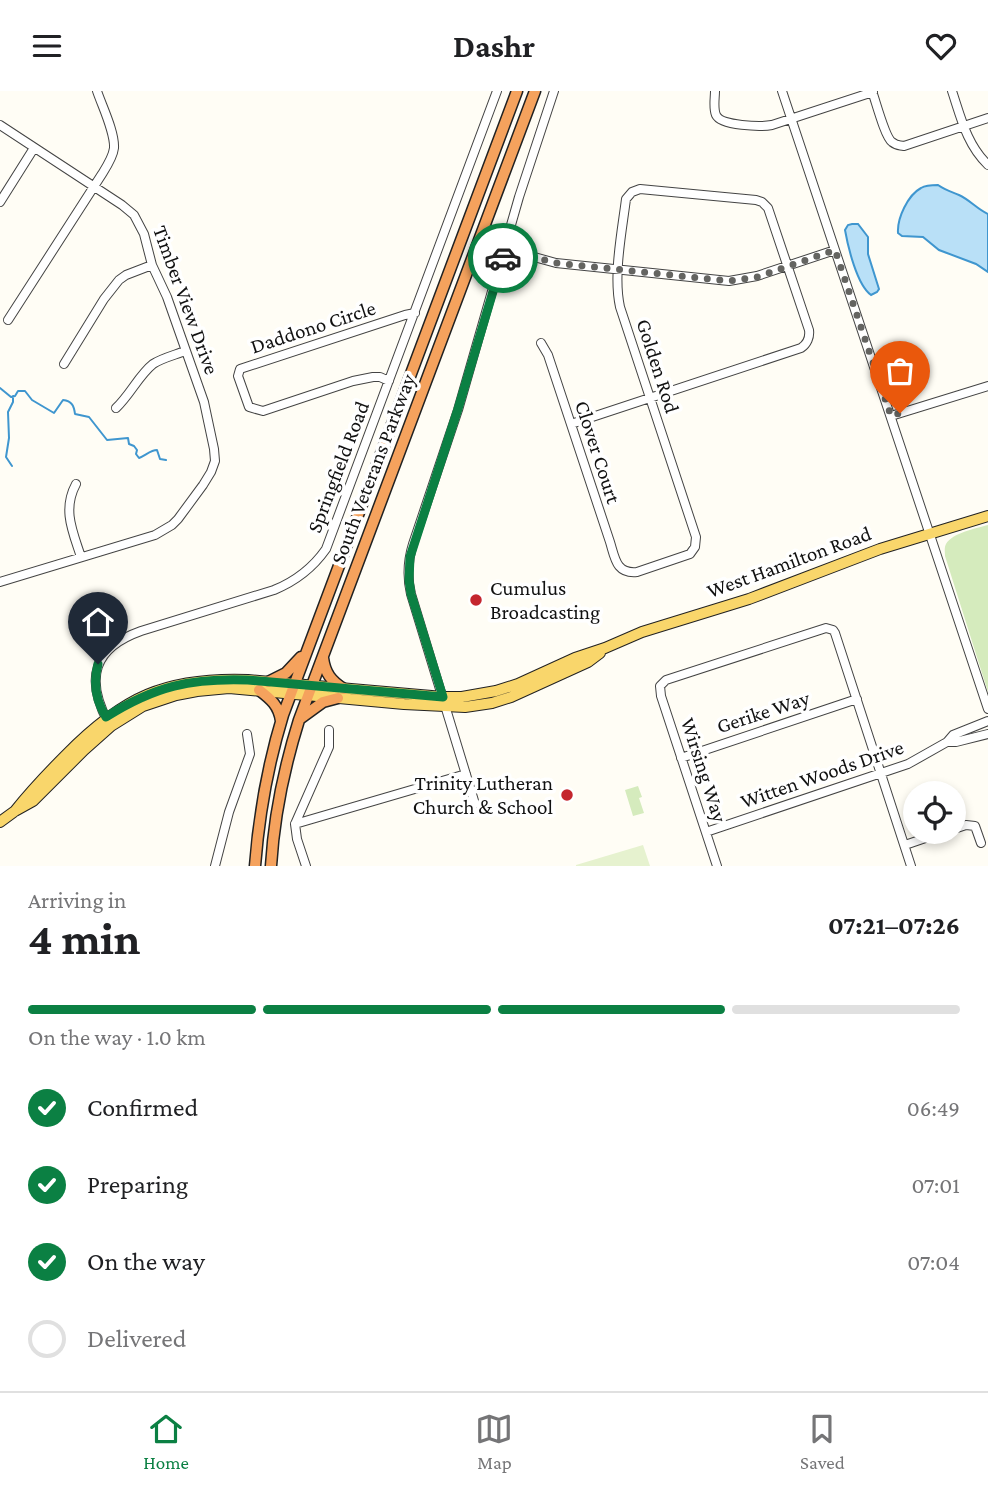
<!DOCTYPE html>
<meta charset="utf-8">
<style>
:root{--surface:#fff;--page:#f2f2f2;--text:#202124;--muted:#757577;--line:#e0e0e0;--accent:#0b8043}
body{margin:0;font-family:"Crimson Pro",serif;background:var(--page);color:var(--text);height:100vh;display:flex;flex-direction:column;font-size:26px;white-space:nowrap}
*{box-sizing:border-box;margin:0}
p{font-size:23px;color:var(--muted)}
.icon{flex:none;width:38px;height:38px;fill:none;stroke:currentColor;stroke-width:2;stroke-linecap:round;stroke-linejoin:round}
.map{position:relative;height:775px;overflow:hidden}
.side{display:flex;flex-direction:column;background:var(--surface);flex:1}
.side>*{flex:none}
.fabs{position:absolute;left:903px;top:690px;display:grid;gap:14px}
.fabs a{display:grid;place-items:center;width:63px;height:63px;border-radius:50%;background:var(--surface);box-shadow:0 4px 10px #0003;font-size:35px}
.pin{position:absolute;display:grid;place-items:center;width:60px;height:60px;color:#fff;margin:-72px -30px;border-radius:50% 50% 50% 0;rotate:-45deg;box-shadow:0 0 7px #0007}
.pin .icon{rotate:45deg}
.courier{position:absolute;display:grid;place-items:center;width:70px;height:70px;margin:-35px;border:5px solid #0b8043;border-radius:50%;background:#fff;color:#222;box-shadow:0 2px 9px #0007}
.head em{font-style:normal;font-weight:700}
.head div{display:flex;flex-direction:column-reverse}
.head{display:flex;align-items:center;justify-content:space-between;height:119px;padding:0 28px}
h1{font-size:46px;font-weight:700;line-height:52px}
.bar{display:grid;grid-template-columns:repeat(4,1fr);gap:10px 7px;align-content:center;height:84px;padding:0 28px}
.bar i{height:9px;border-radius:5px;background:var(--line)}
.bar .on{background:var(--accent)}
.bar p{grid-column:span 4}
ol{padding:0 28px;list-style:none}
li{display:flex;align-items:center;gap:21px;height:77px}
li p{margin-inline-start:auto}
li .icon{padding:7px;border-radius:50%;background:var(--accent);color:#fff;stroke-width:4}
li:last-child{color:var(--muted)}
li i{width:38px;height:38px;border:4px solid var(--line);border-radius:50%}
header{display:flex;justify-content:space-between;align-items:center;height:91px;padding:0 28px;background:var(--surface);font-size:32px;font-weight:700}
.menu{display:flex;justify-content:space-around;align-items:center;height:98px;border-top:2px solid var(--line);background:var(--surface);font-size:19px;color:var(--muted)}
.menu a{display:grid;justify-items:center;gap:4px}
.menu .on{color:var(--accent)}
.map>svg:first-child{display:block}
.green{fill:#d5ebbd}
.pitch{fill:#e6f2cf}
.water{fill:#b9e0f7;stroke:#3f96cf;stroke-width:2}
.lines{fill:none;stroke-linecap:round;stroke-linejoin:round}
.stream{stroke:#3f96cf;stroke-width:2}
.minor-casing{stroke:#444;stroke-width:10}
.major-casing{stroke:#222;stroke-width:12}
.highway-casing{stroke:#222;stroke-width:13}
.minor{stroke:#fff;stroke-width:8}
.major{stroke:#f9d66b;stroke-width:10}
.highway{stroke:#f5a25d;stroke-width:10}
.done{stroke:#646461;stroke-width:7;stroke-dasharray:0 12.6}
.route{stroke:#0b8043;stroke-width:9}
.poi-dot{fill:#c4262e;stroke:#fff;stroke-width:2.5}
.labels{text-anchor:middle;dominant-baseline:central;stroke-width:7;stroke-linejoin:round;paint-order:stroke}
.street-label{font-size:21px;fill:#111;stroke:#fff}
.poi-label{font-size:21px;fill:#111;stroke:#fff;text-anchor:start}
</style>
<header><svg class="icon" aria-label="menu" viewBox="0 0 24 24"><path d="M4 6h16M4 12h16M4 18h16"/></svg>Dashr<svg class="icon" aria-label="heart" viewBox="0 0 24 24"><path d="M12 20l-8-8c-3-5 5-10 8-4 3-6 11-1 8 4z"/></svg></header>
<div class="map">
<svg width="988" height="775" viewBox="0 0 988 775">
<rect width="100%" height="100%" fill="#fffdf5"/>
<path class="green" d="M 988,434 L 988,601 L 945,465 C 945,461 944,457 946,453 C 952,442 977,437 988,434 Z
M 638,695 L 642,706 L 639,707 L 644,722 L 633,725 L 625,699 Z"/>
<path class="pitch" d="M 643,754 L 650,775 L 576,775 L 576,774 Z"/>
<path class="water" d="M 938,94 C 945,99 952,101 959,104 C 970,109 977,118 988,123 L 988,181 L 976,173 L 939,159 L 923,146 L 902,145 L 898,142 C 897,127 908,104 921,97 C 926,94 932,94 938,94 Z
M 852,133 L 858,133 L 868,146 L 868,163 L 879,198 L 877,201 L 871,204 C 857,194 848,156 845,139 L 848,134 Z"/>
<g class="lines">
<path class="stream" d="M 0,297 L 11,306 L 15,305 L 18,300 L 25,300 L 32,309 L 54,322 L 63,309 C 72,310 74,315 75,323 L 89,326 L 107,349 L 128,347 L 129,353 L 134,355 L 137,359 L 136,363 L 139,367 C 146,364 151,359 157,359 L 160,368 L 166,369
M 12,375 L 6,366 L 9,347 L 8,321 L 13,311 L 13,305"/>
<defs>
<path id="minor" d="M 715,0 C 715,7 713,17 716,24 C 721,35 761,36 772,34 L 873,1
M 782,0 L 988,618
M 872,0 C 876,11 885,46 892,51 C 897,55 898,54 904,55 L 988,27
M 952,0 C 961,27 967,54 988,74
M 0,34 L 122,114 L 134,124 L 144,143 L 152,174 L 167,206 L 204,311 L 214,358 L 215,370 L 211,381 L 203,394 L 178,428 L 172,434 L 155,444 L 0,491
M 0,111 L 34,57
M 505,158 L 556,172 L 729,190 L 757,185 L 835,159
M 8,229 L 102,83 C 107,75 113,66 114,57 C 115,41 102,15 97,0
M 541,252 L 548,264 L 610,451 C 615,467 616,483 637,481 L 690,463 L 695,456 L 696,446 L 620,216 C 613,184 622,140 626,108 L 632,101 L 640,98 L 756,109 L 762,111 L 768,117 L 809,239 C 810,246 807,253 801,257 L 571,333
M 64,273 L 104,208 L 119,189 L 126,184 L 152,174
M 389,290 L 380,286 L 373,286 L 353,290 L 263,320 L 249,316 L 238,285 L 240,278 L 405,224 L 415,222
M 116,317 C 130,304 139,284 153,273 C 162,267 175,264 185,260
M 891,325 L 988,295
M 76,393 C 62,419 73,441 81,466
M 108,631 C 85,588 93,557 141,540 L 274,499 C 296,490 312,478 326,458 L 497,0
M 947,651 L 956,651 L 988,643
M 681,667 L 857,608
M 475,713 L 411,503 C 407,486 408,469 413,453 L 458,319 L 519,106 L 554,0
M 295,733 L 466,683
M 954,738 L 966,734 L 975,735 L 981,752
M 706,741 L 908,673 L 947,651 L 953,644 L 988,630
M 905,754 L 946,740
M 215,775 L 229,721 L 250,663 L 247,643
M 306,775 L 297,748 L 295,733 L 329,656 L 329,639
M 717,775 L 661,605 L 660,595 L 666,589 L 826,537 L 833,539 L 835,542 L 911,775"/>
<path id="major" d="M 15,720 C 31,700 48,682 66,664 C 123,606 166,586 248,589 L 443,606 L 462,606 L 496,600 L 518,593 L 575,567 L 605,557 L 642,541 L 749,508 L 880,458 L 988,425
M 0,731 L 15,720 L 33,710 L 84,659 L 111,635 L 143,615 L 176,604 L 197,600 L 229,597 L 404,613 L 465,616 L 492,612 L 511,606 L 588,571 L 600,562"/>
<path id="highway" d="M 323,567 C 325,582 331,590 344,598
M 268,591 L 286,582 L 301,566
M 259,599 C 271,608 279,615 281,630
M 301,627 L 323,611 L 338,607
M 255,775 C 259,723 268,673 283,624 L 517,0
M 271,775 C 274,725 284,677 299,629 L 535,0"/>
</defs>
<use href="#minor" class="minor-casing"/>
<use href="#major" class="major-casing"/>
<use href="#highway" class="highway-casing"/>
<use href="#minor" class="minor"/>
<use href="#major" class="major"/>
<use href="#highway" class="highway"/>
</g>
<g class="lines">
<path class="done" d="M 503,167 L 505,158 L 556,172 L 729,190 L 757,186 L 835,159 L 891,325 L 900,322"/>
<path class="route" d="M 98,573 C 93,592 96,610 106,626 C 155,595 191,587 248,589 L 443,606 L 411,503 L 409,489 L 410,466 L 458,318 L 503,167"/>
</g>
<g class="poi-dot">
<circle cx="476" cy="509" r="7"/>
<circle cx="567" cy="704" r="7"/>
</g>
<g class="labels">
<g class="street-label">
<text transform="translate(186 209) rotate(70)">Timber View Drive</text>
<text transform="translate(313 236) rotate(-18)">Daddono Circle</text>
<text transform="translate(658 275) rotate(72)">Golden Rod</text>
<text transform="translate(598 361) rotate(72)">Clover Court</text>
<text transform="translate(338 376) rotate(-69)">Springfield Road</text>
<text transform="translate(373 378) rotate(-69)">South Veterans Parkway</text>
<text transform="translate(789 471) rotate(-20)">West Hamilton Road</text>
<text transform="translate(763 621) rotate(-18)">Gerike Way</text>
<text transform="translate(704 679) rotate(72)">Wirsing Way</text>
<text transform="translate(822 683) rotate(-19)">Witten Woods Drive</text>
</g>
<g class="poi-label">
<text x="490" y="497">Cumulus<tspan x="490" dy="24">Broadcasting</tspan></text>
<text x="553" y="692" text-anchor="end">Trinity Lutheran<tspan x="553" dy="24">Church &amp; School</tspan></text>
</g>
</g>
</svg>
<div class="fabs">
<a><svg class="icon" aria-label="locate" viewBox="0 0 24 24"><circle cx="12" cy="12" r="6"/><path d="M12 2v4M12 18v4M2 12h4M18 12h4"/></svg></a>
</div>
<div class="pin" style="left:900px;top:322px;background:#ea580c"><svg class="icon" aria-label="bag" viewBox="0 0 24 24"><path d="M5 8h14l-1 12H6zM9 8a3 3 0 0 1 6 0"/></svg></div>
<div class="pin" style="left:98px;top:573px;background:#1f2937"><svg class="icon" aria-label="home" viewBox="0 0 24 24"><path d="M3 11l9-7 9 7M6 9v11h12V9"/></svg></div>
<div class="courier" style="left:503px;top:167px"><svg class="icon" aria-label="car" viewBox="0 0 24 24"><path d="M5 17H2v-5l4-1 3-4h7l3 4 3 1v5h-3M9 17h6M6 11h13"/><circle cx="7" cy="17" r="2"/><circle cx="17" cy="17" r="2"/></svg></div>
</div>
<section class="side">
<div class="head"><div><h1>4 min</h1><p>Arriving in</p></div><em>07:21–07:26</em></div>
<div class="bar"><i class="on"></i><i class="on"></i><i class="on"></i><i></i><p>On the way · 1.0 km</p></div>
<ol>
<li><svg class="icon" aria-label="check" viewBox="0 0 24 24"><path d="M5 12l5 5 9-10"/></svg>Confirmed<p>06:49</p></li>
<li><svg class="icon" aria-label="check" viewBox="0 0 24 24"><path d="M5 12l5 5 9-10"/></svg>Preparing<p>07:01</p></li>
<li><svg class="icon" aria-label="check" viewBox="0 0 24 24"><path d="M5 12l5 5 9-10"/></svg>On the way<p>07:04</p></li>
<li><i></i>Delivered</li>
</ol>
</section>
<nav class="menu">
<a class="on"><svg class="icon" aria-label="home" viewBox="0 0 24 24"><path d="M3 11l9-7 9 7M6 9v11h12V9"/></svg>Home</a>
<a><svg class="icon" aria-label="map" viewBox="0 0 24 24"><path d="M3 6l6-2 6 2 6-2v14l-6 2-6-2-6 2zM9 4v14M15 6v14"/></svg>Map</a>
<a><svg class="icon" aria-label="saved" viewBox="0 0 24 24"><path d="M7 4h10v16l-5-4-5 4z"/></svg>Saved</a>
</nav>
